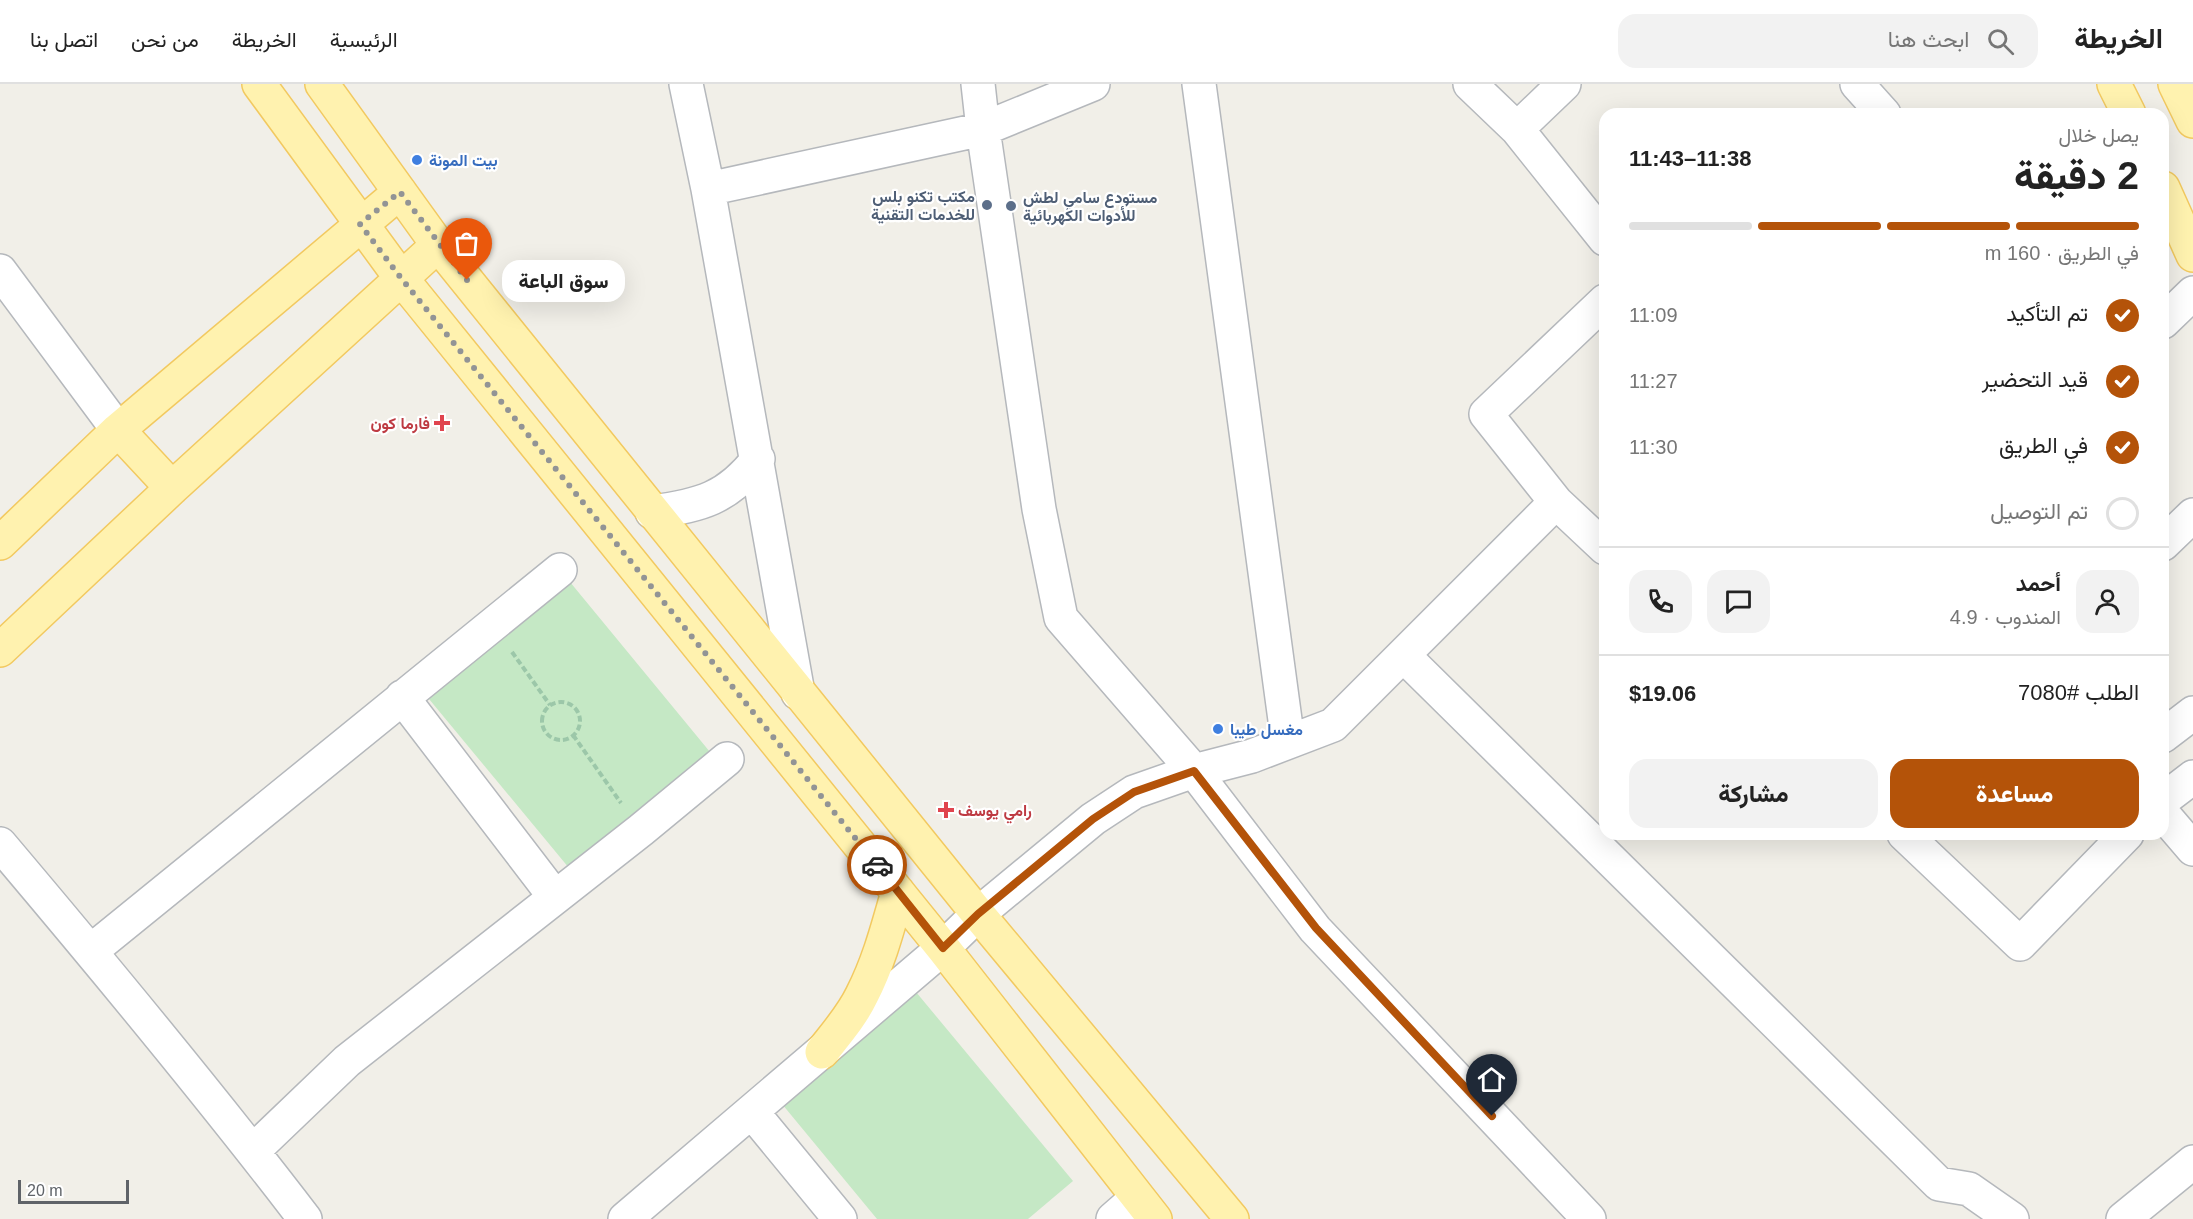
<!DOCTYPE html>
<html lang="ar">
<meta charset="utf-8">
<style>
:root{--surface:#fff;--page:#f2f2f2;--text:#222;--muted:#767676;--line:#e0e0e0;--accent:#b45309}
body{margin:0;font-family:Helvetica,Vazirmatn,sans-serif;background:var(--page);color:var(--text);direction:rtl;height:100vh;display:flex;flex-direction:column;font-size:22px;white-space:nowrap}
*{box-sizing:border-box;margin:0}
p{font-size:20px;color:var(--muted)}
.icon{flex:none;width:33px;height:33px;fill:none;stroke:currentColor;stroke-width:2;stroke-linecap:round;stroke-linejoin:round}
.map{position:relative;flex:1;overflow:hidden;direction:ltr}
.details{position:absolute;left:1599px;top:24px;width:570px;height:732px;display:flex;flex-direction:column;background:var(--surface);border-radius:18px;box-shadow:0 6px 24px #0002;direction:rtl}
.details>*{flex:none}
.scale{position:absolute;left:18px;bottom:15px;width:111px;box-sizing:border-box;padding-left:6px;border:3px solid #5f6368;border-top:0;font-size:16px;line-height:21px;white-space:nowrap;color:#5f6368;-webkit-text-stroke:4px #fff;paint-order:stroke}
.pin{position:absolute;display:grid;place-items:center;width:51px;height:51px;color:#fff;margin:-62px -26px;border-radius:50% 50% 50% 0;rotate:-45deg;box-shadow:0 0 6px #0007}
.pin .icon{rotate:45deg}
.courier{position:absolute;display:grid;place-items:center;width:60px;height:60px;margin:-30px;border:4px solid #b45309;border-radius:50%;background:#fff;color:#222;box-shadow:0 2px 8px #0007}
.bubble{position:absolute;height:42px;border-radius:18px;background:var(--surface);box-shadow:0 6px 24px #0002;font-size:20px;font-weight:800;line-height:42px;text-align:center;direction:rtl}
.overview em{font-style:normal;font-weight:800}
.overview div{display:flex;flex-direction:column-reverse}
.overview{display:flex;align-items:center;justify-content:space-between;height:102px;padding:0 30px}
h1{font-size:39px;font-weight:800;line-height:45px}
.bar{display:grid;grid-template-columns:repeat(4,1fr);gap:9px 6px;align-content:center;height:72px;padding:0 30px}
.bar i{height:8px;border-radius:4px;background:var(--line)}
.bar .current{background:var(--accent)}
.bar p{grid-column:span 4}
.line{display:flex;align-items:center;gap:15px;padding:0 30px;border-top:2px solid var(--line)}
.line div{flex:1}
.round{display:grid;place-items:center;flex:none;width:63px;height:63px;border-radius:18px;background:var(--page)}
ol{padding:0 30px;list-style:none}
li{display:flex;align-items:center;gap:18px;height:66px}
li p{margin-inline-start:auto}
li .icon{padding:6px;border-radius:50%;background:var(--accent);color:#fff;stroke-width:4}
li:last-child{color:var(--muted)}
li i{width:33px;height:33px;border:3px solid var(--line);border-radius:50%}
.button{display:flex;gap:12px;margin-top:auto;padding:12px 30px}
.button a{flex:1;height:69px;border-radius:18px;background:var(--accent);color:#fff;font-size:24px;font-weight:800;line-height:69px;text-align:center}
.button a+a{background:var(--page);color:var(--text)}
header{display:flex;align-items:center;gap:36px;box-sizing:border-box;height:84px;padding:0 30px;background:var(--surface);border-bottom:2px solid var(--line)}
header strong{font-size:28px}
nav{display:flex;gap:33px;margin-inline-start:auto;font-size:21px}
.search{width:420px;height:54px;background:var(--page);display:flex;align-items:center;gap:15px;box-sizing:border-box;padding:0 21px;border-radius:18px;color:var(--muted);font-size:22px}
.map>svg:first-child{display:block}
.green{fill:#c5e8c5}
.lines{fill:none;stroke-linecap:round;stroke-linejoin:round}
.minor-casing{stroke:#b5b8bc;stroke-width:36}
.major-casing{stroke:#f2c960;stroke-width:36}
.path{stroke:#9cc7a9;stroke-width:4;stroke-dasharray:6 3;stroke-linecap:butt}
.minor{stroke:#fff;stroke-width:33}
.major{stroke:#fff2af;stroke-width:33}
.done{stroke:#929495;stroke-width:6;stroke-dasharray:0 10.8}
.route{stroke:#b45309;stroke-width:8}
.shop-dot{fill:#3f7fe0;stroke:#fff;stroke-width:2}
.service-dot{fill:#5c6f8a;stroke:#fff;stroke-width:2}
.health-dot{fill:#e0444e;stroke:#fff;stroke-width:2}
.labels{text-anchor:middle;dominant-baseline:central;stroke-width:4.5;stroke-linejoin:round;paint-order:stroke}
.shop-label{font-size:16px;font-weight:bold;fill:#366cbe;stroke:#fff;text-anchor:start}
.service-label{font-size:16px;font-weight:bold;fill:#4e5e75;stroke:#fff;text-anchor:end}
.health-label{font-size:16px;font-weight:bold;fill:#be3a42;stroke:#fff;text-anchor:end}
</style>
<header>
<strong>الخريطة</strong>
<div class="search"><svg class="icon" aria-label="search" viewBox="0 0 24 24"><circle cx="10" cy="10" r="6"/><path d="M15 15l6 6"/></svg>ابحث هنا</div>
<nav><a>الرئيسية</a><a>الخريطة</a><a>من نحن</a><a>اتصل بنا</a></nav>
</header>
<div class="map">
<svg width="2193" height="1135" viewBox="0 0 2193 1135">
<rect width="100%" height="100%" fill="#f1efe8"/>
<path class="green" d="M 570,498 L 710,668 L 569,784 L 429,615 Z
M 916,908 L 1073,1097 L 1028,1135 L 877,1135 L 782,1020 Z"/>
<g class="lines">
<defs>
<path id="minor" d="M 686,0 L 708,105 L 798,609
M 978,0 L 983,45 L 1039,425 L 1061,534 L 1194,687 L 1315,845 L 1589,1135
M 1199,0 L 1288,658
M 1470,0 L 1517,45 L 1605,155
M 1857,0 L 1884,30
M 1517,45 L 1564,0
M 708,105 L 983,45 L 1093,0
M 0,187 L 118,346
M 2163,238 L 2193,209
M 1556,418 L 1605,464
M 652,428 C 700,422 728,414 758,375
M 2163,460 L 2193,431
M 1403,571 L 1939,1100 L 1969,1105 L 2012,1135
M 402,613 L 555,813
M 2163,652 L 2193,629
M 2163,716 L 2193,693
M 2163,730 L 2193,765
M 1904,750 L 2020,860 L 2127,750
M 0,760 C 104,883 207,1007 305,1135
M 91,867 L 560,486
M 752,1028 L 840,1135
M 253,1067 L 347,977 L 641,746 L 727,675
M 625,1135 L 943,864 L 978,830 L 1093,735 L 1134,708 L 1194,687 L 1252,672 L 1333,641 L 1556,418 L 1486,330 L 1605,217
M 1113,1135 L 1137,1114
M 2123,1135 L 2193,1078"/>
<path id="major" d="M 259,0 L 401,194 L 943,864 L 1155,1135
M 322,0 L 438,161 L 978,830 L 1232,1135
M 2114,0 L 2129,30
M 2175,0 L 2193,37
M 2163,104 L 2193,171
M 118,346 L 172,404
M 0,459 L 118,346 L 400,108
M 0,566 L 172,404 L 438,161
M 822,968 C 836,950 852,932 862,911 C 879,878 888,843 898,808"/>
</defs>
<use href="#minor" class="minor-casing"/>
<use href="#major" class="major-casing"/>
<path class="path" d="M 512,568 L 550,621
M542 637a19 19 0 1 1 38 0a19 19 0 1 1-38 0Z
M 573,651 L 621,719"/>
<use href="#minor" class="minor"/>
<use href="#major" class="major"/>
</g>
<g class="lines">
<path class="done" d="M 467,196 L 400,108 L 360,140 L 401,194 L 877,781"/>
<path class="route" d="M 877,781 L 943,864 L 978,830 L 1093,735 L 1134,708 L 1194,687 L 1316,844 L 1492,1032"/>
</g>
<g class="shop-dot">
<circle cx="417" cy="76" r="6"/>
<circle cx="1218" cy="645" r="6"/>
</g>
<g class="service-dot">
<circle cx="987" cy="121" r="6"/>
<circle cx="1011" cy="122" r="6"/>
</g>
<g class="health-dot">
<path d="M439 330h6v6h6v6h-6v6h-6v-6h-6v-6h6z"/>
<path d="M943 717h6v6h6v6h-6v6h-6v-6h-6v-6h6z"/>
</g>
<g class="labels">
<g class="shop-label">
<text x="429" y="76">بيت المونة</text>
<text x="1230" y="645">مغسل طيبا</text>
</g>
<g class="service-label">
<text x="975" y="112">مكتب تكنو بلس<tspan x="975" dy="18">للخدمات التقنية</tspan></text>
<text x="1023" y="113" text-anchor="start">مستودع سامي لطش<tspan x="1023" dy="18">للأدوات الكهربائية</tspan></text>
</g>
<g class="health-label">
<text x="430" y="339">فارما كون</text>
<text x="958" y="726" text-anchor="start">رامي يوسف</text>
</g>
</g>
</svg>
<div class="scale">20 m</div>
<div class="pin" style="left:467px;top:196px;background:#ea580c"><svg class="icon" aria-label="bag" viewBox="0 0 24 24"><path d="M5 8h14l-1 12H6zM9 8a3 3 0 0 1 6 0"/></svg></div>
<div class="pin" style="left:1492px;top:1032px;background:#1f2937"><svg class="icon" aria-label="home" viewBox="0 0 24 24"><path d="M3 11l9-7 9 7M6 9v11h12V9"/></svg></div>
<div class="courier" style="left:877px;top:781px"><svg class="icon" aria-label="car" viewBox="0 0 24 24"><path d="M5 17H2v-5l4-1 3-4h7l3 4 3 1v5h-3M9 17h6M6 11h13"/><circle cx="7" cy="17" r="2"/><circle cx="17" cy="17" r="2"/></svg></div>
<div class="bubble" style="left:502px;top:176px;width:123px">سوق الباعة</div>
<section class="details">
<div class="overview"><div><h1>2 دقيقة</h1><p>يصل خلال</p></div><em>11:38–11:43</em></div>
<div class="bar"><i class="current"></i><i class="current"></i><i class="current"></i><i></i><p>في الطريق · 160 m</p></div>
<ol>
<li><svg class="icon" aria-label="check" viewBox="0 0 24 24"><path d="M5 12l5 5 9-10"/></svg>تم التأكيد<p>11:09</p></li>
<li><svg class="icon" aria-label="check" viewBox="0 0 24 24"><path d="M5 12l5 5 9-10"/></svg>قيد التحضير<p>11:27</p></li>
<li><svg class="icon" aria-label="check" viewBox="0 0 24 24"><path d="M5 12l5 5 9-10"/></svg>في الطريق<p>11:30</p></li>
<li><i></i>تم التوصيل</li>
</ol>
<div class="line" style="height:108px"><a class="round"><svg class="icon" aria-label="person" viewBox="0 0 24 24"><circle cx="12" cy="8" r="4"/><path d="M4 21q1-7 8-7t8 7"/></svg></a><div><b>أحمد</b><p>المندوب · 4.9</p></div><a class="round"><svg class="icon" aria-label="chat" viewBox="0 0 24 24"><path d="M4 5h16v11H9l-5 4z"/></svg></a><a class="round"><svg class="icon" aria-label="phone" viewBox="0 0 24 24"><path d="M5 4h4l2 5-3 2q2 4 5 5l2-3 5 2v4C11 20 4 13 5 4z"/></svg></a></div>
<div class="line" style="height:78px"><div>الطلب #7080</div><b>$19.06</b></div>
<div class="button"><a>مساعدة</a><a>مشاركة</a></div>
</section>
</div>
